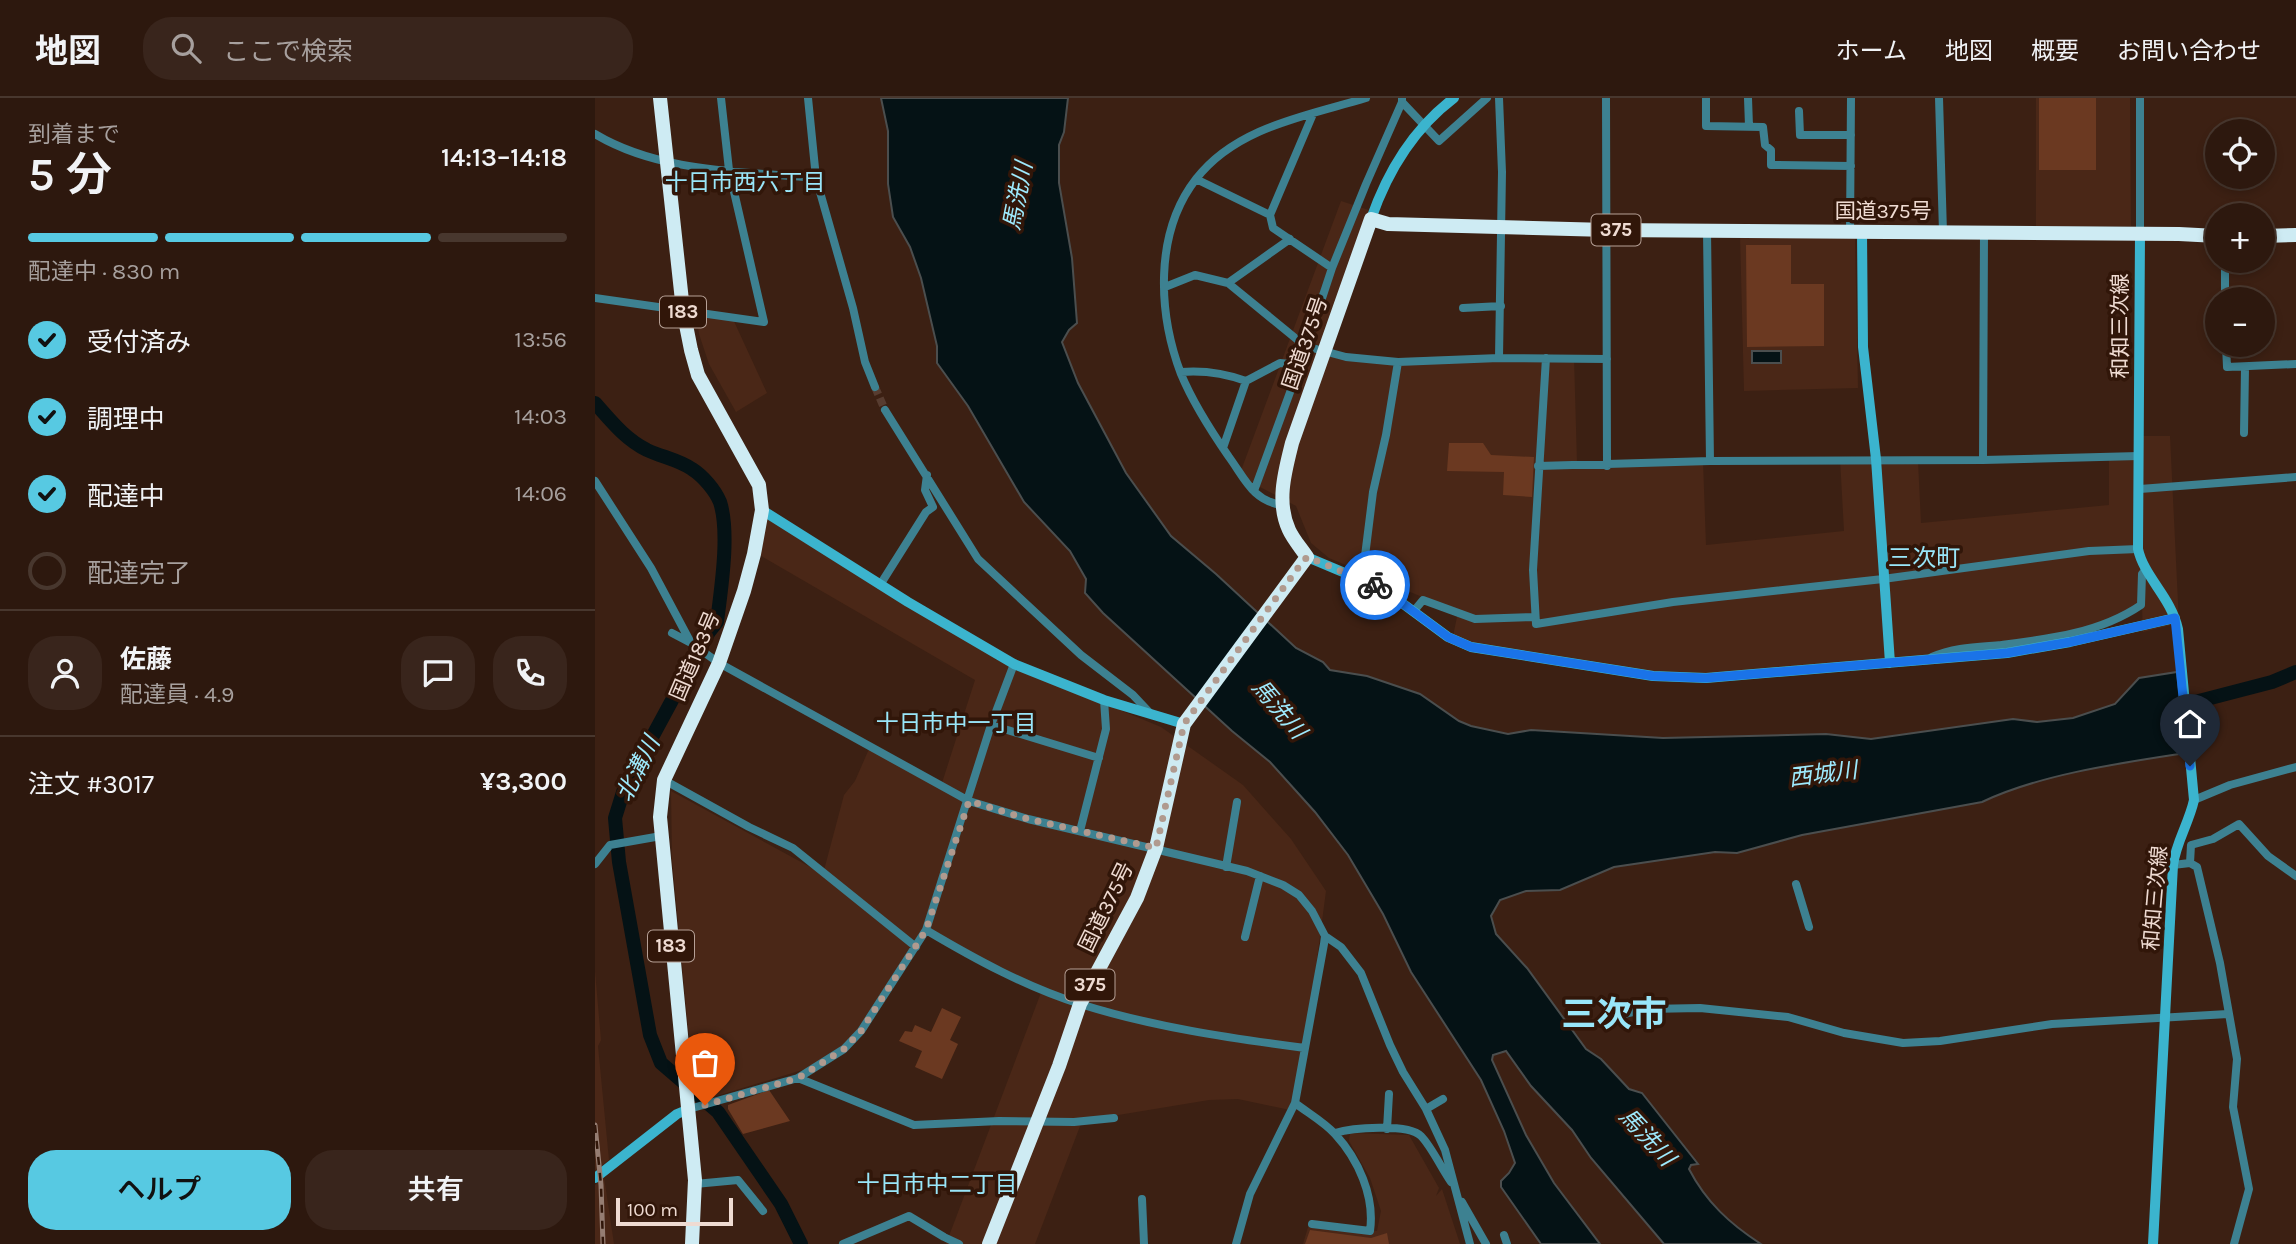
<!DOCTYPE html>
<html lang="ja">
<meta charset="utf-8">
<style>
:root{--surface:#2d180e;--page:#39251c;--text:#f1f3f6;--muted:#a7a09e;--line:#48372e;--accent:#57c9e2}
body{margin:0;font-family:Karla,"Noto Sans JP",sans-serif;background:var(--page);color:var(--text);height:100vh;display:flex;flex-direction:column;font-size:26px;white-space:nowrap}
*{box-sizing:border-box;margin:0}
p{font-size:23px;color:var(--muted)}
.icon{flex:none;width:38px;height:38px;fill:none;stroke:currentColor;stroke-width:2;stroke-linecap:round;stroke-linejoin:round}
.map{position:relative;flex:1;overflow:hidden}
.drawer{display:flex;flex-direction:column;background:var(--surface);width:595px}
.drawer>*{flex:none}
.tools{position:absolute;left:1610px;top:21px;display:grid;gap:14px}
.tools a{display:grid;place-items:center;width:70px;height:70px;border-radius:50%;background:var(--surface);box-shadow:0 4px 10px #0003,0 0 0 2px var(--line);font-size:35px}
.scale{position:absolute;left:21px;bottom:18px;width:117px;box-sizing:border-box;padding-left:7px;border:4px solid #efdbd2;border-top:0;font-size:19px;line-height:24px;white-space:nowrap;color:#efdbd2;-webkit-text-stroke:5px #311609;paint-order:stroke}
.pin{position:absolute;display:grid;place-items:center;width:60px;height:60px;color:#fff;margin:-72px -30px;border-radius:50% 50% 50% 0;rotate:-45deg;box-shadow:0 0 7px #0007}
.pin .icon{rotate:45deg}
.courier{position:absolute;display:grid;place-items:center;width:70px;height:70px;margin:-35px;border:5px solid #1a73e8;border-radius:50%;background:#fff;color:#222;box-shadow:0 2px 9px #0007}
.overview em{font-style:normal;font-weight:600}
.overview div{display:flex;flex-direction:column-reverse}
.overview{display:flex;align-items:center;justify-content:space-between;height:119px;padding:0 28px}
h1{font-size:46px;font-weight:600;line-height:52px}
.bar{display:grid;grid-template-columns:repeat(4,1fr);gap:10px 7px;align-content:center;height:84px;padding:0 28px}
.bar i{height:9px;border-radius:5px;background:var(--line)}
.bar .active{background:var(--accent)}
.bar p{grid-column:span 4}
.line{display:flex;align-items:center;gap:18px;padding:0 28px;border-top:2px solid var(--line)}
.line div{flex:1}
.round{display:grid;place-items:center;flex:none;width:74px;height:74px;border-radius:28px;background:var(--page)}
ol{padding:0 28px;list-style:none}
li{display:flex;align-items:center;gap:21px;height:77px}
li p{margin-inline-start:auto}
li .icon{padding:7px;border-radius:50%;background:var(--accent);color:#111;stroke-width:4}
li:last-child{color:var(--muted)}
li i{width:38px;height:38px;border:4px solid var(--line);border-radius:50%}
.button{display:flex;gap:14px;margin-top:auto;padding:14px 28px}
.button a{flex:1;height:80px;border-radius:28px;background:var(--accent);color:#111;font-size:28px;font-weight:600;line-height:80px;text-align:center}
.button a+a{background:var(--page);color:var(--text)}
header{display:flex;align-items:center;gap:42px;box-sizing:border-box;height:98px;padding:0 35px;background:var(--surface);border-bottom:2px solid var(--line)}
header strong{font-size:33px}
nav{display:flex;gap:38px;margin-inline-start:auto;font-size:24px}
.search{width:490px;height:63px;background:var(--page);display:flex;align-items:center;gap:18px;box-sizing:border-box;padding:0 24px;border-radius:28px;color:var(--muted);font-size:26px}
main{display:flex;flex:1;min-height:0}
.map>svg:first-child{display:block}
.built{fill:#4a2717}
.green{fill:#6b3921}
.water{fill:#051215;stroke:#4b4e4e;stroke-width:2}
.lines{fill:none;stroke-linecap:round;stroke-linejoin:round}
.river{stroke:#051215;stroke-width:14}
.street-tunnel{stroke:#573c30;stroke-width:8;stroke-dasharray:8 4;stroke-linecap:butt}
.street{stroke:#3d8191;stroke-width:8}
.secondary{stroke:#3bb4ce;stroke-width:10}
.highway{stroke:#ceebf3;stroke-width:14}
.rail-casing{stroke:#957d72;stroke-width:5}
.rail{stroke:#311609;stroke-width:2.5;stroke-dasharray:8;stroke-linecap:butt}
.done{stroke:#b09a8f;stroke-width:7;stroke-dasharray:0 12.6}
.route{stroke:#1a73e8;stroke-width:9}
.labels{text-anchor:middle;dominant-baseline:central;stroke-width:7;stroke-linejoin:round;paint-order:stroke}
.shield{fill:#311609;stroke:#b6a096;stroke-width:2}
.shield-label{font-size:19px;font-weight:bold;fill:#efdbd2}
.street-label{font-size:21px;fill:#efdbd2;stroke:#311609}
.neighbourhood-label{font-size:23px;fill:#99e6f9;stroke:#311609}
.water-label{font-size:23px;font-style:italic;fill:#9eeafd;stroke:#311609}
.quarter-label{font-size:24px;fill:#99e6f9;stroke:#311609}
.town-label{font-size:35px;font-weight:bold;fill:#99e6f9;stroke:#311609}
</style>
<header>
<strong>地図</strong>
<div class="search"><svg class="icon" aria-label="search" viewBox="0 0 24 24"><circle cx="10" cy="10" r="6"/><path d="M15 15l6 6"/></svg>ここで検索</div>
<nav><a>ホーム</a><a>地図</a><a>概要</a><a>お問い合わせ</a></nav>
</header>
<main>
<section class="drawer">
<div class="overview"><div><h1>5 分</h1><p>到着まで</p></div><em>14:13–14:18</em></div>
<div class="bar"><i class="active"></i><i class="active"></i><i class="active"></i><i></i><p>配達中 · 830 m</p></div>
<ol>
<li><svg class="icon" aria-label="check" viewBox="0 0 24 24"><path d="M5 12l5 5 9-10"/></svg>受付済み<p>13:56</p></li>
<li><svg class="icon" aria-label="check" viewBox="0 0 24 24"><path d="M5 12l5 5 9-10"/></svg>調理中<p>14:03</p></li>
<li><svg class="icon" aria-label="check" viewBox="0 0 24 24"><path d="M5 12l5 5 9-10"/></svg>配達中<p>14:06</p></li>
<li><i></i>配達完了</li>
</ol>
<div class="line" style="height:126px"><a class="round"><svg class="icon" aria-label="person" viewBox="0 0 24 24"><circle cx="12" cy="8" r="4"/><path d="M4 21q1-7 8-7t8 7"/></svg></a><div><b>佐藤</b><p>配達員 · 4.9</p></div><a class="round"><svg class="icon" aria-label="chat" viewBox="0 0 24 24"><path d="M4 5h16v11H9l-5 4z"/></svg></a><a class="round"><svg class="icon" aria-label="phone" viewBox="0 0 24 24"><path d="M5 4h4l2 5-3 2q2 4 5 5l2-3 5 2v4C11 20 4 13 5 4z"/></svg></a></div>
<div class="line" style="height:91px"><div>注文 #3017</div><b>¥3,300</b></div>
<div class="button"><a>ヘルプ</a><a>共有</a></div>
</section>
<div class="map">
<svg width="1701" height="1146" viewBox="0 0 1701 1146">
<rect width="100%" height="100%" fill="#3c2013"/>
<path class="built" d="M 1441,0 L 1535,0 L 1536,128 L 1441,128 Z
M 746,103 L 780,114 L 730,254 L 777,261 L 856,258 L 979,259 L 982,365 L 1108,363 L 1111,447 L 1249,433 L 1245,361 L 1323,363 L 1326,425 L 1514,407 L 1514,361 L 1548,360 L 1547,338 L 1575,338 L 1584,525 L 1548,534 L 1547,509 L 1515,525 L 1352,561 L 1097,581 L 857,543 L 863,514 L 734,460 L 716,445 L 701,408 L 644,378 Z
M 1145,137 L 1260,138 L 1263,290 L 1149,293 Z
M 101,214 L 137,219 L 172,295 L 141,314 L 114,266 L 104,236 Z
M 171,417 L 416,567 L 566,629 L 648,687 L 696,741 L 731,793 L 705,989 L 695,1012 L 643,1001 L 614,1002 L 487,1023 L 440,1146 L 351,1146 L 447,892 L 331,835 L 248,951 L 237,963 L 118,999 L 98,983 L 77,760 L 76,693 L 228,776 L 249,697 L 260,683 L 274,651 L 346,688 L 380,582 L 156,452 Z
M 0,873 L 6,942 L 3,948 L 14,1062 L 0,1073 Z
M 755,1035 L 814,1037 L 844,1090 L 841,1098 L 847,1091 L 865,1146 L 708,1146 L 714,1126 L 782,1133 L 786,1113 L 775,1080 L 754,1043 Z
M 9,1079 L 19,1146 L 0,1146 L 0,1087 Z"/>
<path class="green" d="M 1444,0 L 1501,0 L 1501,72 L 1444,72 Z
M 1151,147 L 1196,147 L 1196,186 L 1229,186 L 1229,248 L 1152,249 Z
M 854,345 L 888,345 L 896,357 L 939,359 L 937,399 L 908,397 L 909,374 L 852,373 Z
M 347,910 L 366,919 L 355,942 L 363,946 L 347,981 L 320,969 L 327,953 L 304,943 L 310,933 L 317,934 L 320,927 L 336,934 Z
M 174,992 L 195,1023 L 148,1036 L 133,1011 L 133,1007 Z
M 715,1132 L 776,1140 L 792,1135 L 794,1146 L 710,1146 Z"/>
<path class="water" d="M 286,0 L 473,0 L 469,34 L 464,47 L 464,85 L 477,160 L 482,225 L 474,232 L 467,244 L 483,285 L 531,375 L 576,438 L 621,476 L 701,550 L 728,564 L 735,572 L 772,578 L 825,596 L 864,623 L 876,628 L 913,636 L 936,632 L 1068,640 L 1231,636 L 1276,641 L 1418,621 L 1442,624 L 1478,620 L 1520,606 L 1544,580 L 1582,574 L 1591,655 C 1526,665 1446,676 1387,704 L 1207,737 L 1142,755 L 1120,754 L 1019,769 L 965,792 L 931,793 L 905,802 L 896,818 L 901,836 L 932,870 L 991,951 L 1006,961 L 1034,991 L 1047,995 L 1103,1066 L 1096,1067 L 1094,1071 C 1111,1104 1135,1126 1166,1146 L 1069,1146 L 996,1060 L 977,1032 L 936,988 L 911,953 L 898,957 L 897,962 L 931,1037 L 959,1085 L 1005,1146 L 946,1146 L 906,1089 L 906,1083 L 914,1075 L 920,1065 L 909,1033 L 886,982 L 816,874 L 788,816 L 753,757 L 720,714 L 675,664 L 637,633 L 508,515 L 490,495 L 491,481 L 475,453 L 429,404 L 373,308 L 342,265 L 342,248 L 326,180 L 315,149 L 298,119 L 293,86 L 293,33 Z
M 1157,253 L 1186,253 L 1186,265 L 1157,265 Z"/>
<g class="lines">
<path class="river" d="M 0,305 C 16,323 30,341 52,352 C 67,359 84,362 97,371 C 108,378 120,392 125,404 C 135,435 126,491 122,524 L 114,534 L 29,691 L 20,720 L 24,764 L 55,937 L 66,965 L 123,1014 L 186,1106 L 206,1146
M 1577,610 L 1677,584 L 1701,574"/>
<path class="street-tunnel" d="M 280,289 L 290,312"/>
<path class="street" d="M 213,0 L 221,80 L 258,210 L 270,264 L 280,289
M 904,0 L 907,74 L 904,260
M 1011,0 L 1012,368
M 1111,0 L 1111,28 L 1168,29 L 1170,47 L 1176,52 L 1176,67 L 1256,68
M 1153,0 L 1154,28
M 1344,0 L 1348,134
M 807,4 L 844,43 L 892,0
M 1204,13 L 1205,37 L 1256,37
M 718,16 L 675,117 L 678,130 L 737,170
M 0,36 C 65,75 147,73 221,80
M 601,81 L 675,117
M 1112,133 L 1115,363
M 1255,134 L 1256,0
M 1545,136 L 1545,0
M 1630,163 L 1630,201
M 633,185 L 695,141
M 570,189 L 600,177 L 633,185 L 710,248 L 751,259 L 803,264 L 904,260 L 1012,261
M 0,200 L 169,224 L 134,72 L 126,0
M 868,210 L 906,208
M 1631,247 L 1632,269 L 1701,266
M 951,260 L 938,472 L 941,526 L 1078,504 L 1288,481 L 1494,453 L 1543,451
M 586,274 C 610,272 629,275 651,283
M 290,312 L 383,461 L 486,557 L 538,597 L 554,614
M 1649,335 L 1650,270
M 628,350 L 651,283 L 685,265 L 705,267
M 1388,362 L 1389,135
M 943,368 L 1115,363 L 1388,362 L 1544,358
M 0,383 L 56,470 L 96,545 L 124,565 L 374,703 L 433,721 L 652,773 L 688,787 L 704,797 L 717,813 L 730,838 L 729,846 L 700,1005 L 655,1096 L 641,1146
M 1545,391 L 1701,379
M 659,393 L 705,267 L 737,170 L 771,86 L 807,4 L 807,0
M 687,407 C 658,403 650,381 634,359 C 616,333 598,305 586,276 C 563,215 559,135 601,81 C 641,29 711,18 771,0
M 767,482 L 778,394 L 791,337 L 803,264
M 285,487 L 331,414 L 338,409 L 330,392 L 332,377
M 818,514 L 828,502 L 880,521 L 939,519
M 77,535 L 96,545
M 1337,559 C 1359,549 1383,549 1406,547 C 1454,541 1505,535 1546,507 L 1547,476 L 1551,471
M 396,627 L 504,660
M 69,682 L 154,729 L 198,750 L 321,849
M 1599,702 L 1635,687 L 1701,669
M 485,733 L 511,631 L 509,602
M 1595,765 L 1596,747 L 1618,741 L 1644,726 L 1673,758 L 1701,778
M 0,766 L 15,747 L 66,738
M 1578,767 L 1595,765 L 1602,769 L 1625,865 L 1642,961 L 1638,1009 L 1654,1091 L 1639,1146
M 631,769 L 642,704
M 1201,786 L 1214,829
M 331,832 C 380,861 431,889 485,906 C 558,929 634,940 710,950
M 730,838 L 746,849 L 766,875 L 795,947 L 808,974 L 831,1011 L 850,1052 L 875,1146
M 650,839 L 665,778
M 1024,917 L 1053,911 L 1105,910 L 1193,919 L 1249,935 L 1308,945 L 1345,943 L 1457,926 L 1633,916
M 203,980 L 319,1027 L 404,1023 L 479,1024 L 519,1020
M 700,1005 C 713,1015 729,1024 740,1036 C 763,1061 780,1098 775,1133 L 717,1126
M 94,1011 L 203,980 L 249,951 L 266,933 L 331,832 L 396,627 L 419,566
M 831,1011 L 848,1001
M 792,1031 L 794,996
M 740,1035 C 756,1030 813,1025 826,1038 C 836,1048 847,1071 856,1084
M 100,1086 L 143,1082 L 168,1113
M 547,1101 L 549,1146
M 867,1104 L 891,1146
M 909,1137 L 912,1146
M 248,1146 L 314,1118 L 349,1139 L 364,1146"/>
<path class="secondary" d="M 776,121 C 793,72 818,31 859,0
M 1267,134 L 1268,249 L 1281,361 L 1295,565
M 1545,136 L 1543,451 C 1549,479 1576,499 1583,531 L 1599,702 C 1594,725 1581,744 1578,767 L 1558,1146
M 167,412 L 313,504 L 419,566 L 509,602 L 589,626
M 712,459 L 788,491 L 853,539 L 876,549 L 1058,578 L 1111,580 L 1412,555 L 1475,544 L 1580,520
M 0,1080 L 82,1016 L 94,1011"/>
<path class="highway" d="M 65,0 L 88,212 L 96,252 L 103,277 L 164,387 L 167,412 L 159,456 L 149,493 L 124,565 L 69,682 L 65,719 L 100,1082 L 97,1146
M 1668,138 L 1701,137
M 394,1146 L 464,968 L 485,906 L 542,800 L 561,750 L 589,626 L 712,459 C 706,450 698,441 694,432 C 681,404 690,373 697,345 L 776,121 L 793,126 L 1012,132 L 1584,136 L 1622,138"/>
<defs>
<path id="rail" d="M 0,1027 L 6,1087 L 8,1146"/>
</defs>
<use href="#rail" class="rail-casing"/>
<use href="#rail" class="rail"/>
</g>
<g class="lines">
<path class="done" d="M 110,1007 L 203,980 L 249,951 L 266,933 L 331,832 L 374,703 L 433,721 L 561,750 L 589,626 L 703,470 L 712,459 L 780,487"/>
<path class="route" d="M 780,487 L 788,491 L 853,539 L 876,549 L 1058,578 L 1111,580 L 1412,555 L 1475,544 L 1580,520 L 1595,668"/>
</g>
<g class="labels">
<g class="shield">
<rect x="996.5" y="116.5" width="49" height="31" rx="5"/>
<rect x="65" y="198.5" width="46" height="31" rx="5"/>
<rect x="53" y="832.5" width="46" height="31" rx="5"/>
<rect x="470.5" y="871.5" width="49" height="31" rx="5"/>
</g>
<g class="shield-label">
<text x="1021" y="132">375</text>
<text x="88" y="214">183</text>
<text x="76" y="848">183</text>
<text x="495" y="887">375</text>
</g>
<g class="street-label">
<text x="1288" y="113">国道375号</text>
<text transform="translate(1525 228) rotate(-90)">和知三次線</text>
<text transform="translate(710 245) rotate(-71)">国道375号</text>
<text transform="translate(100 558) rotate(-67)">国道183号</text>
<text transform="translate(1560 800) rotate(-85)">和知三次線</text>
<text transform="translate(511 809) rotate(-64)">国道375号</text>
</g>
<g class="neighbourhood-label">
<text x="150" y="84">十日市西六丁目</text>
<text x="361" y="625">十日市中一丁目</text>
<text x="342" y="1086">十日市中二丁目</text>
</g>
<g class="water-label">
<text transform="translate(423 98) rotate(-79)">馬洗川</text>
<text transform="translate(684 611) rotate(50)">馬洗川</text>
<text transform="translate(43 671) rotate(-64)">北溝川</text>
<text transform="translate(1228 676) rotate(-7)">西城川</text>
<text transform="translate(1052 1039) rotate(47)">馬洗川</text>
</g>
<g class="quarter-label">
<text x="1329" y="460">三次町</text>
</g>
<g class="town-label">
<text x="1019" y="916">三次市</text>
</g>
</g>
</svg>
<div class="tools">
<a><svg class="icon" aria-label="locate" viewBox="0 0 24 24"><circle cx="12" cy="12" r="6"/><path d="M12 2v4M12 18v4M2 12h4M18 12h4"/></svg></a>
<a>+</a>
<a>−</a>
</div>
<div class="scale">100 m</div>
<div class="pin" style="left:110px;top:1007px;background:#ea580c"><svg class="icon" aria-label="bag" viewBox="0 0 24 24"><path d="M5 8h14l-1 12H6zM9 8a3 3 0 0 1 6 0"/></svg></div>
<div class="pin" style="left:1595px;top:668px;background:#1f2937"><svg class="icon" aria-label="home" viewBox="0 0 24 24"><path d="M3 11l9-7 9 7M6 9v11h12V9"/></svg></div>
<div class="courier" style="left:780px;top:487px"><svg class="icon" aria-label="bike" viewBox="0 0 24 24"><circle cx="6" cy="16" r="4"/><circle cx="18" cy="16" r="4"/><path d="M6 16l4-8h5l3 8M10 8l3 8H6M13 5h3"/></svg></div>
</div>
</main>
